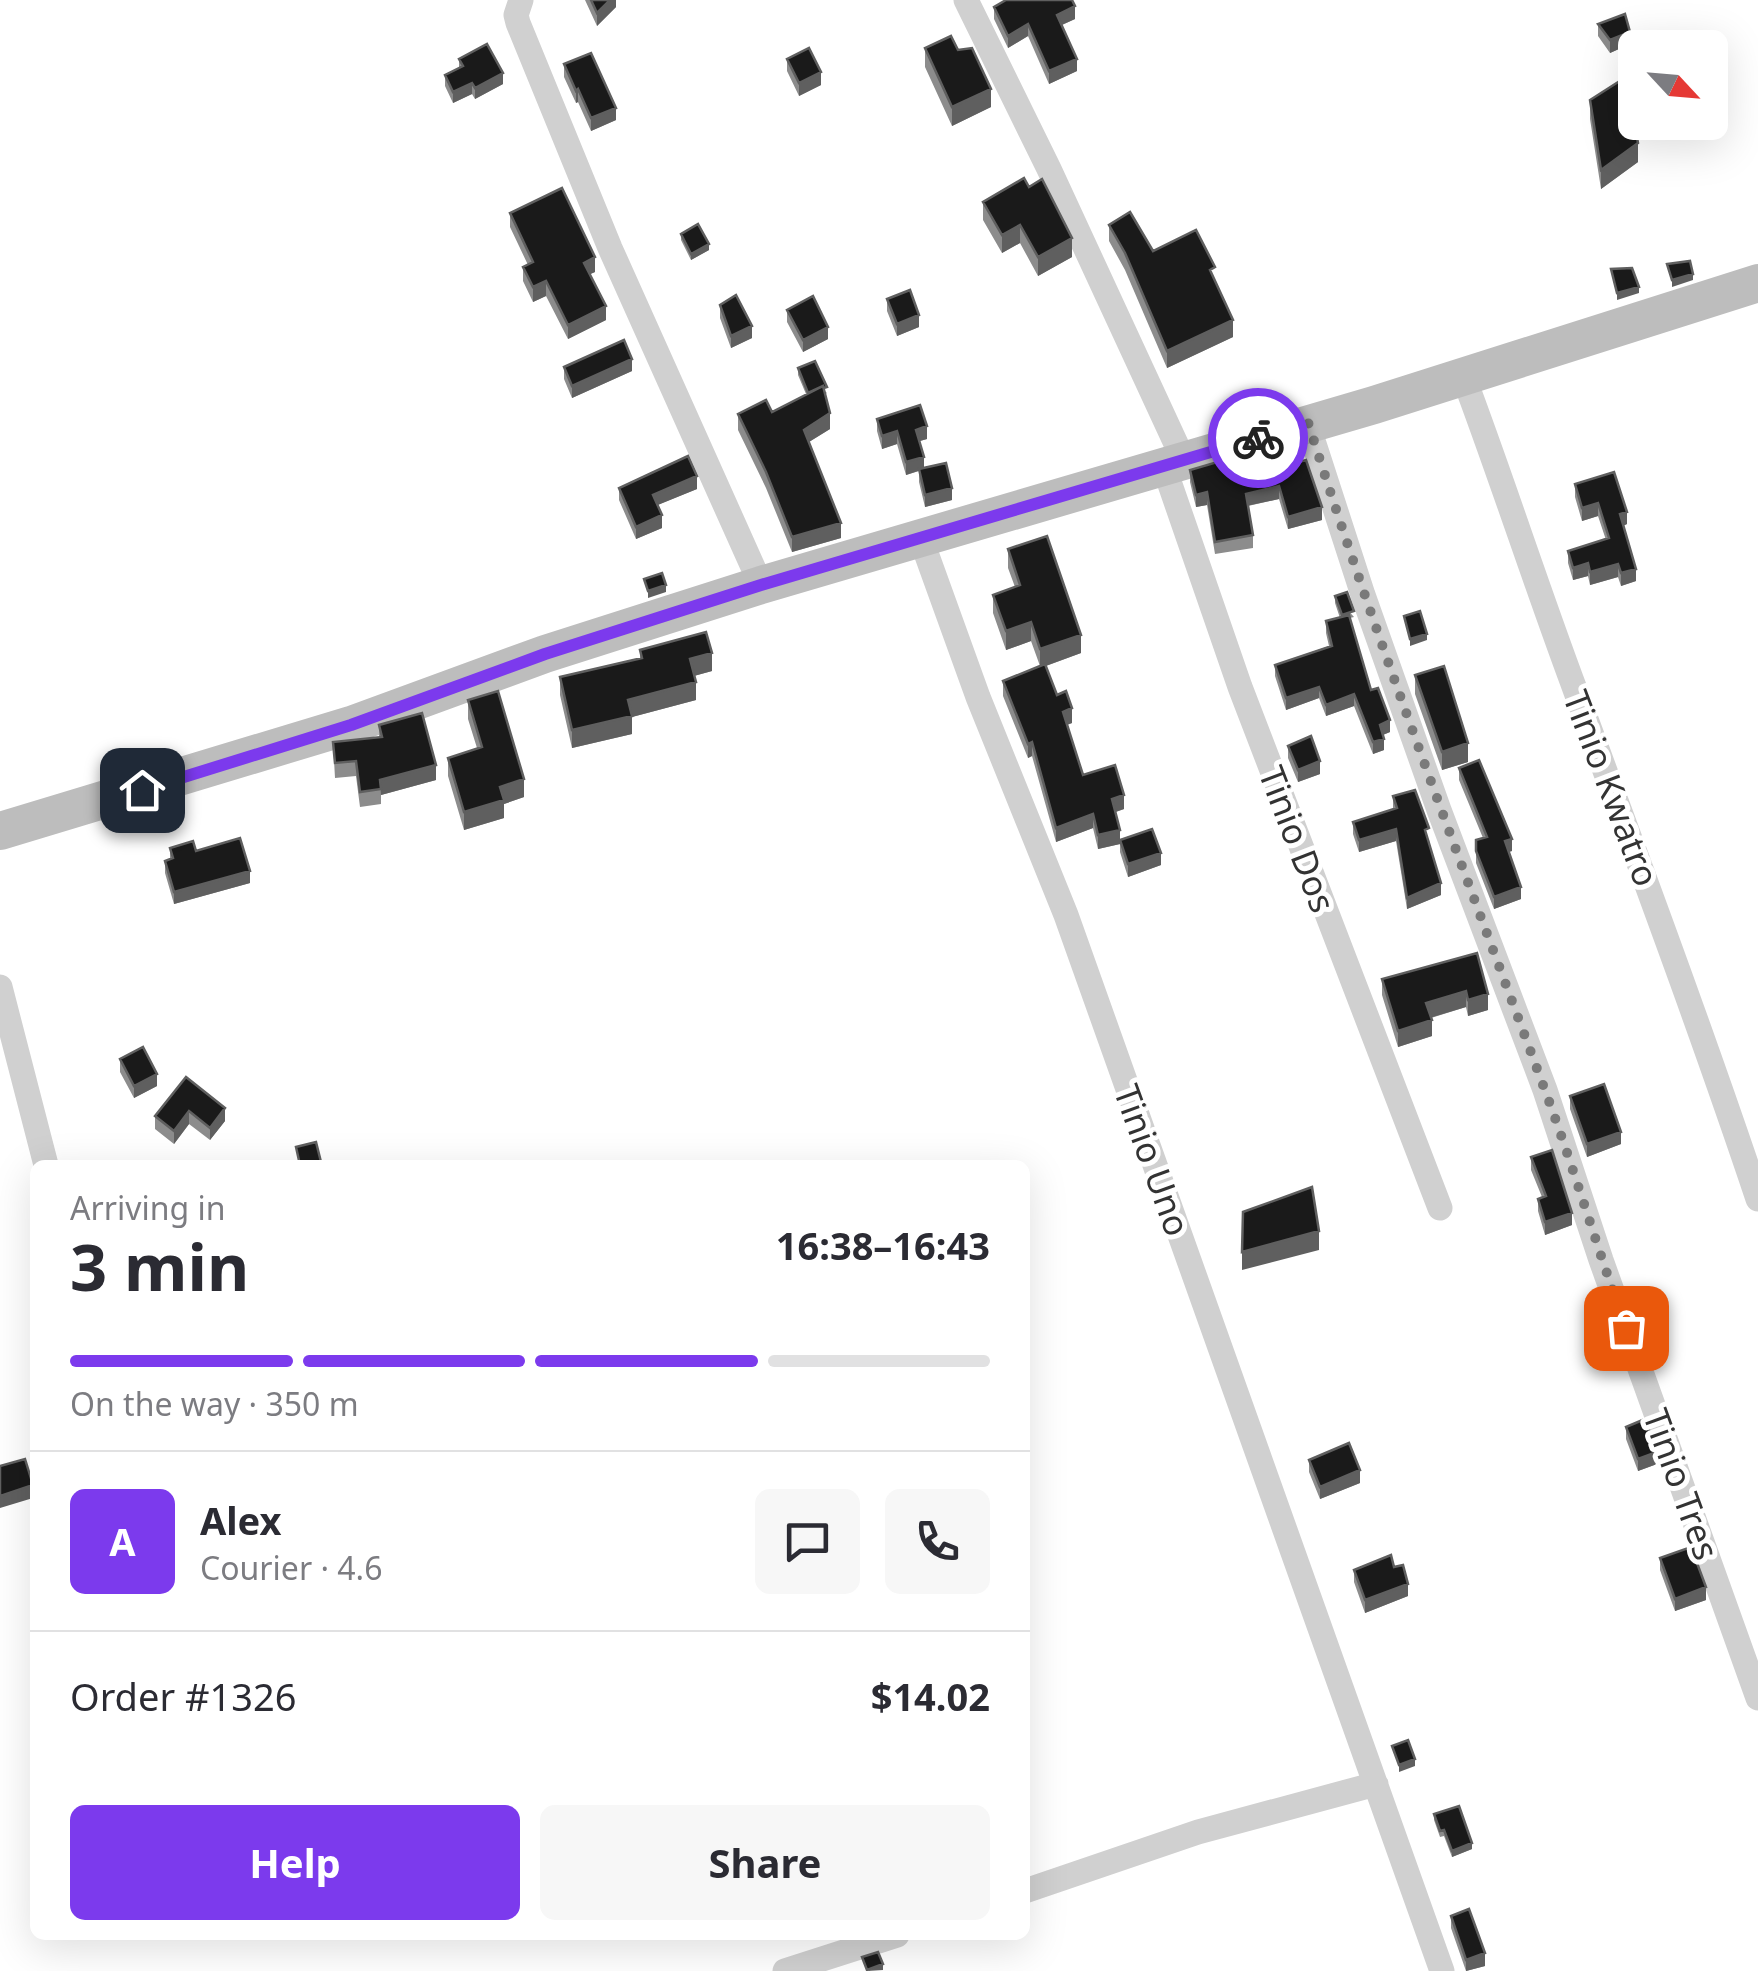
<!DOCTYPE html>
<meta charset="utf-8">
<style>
:root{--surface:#fff;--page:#f7f7f7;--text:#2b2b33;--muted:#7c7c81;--line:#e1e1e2;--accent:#7c3aed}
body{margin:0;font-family:"Noto Sans",sans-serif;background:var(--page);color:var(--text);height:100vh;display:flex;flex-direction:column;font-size:38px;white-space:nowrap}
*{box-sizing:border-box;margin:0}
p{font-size:32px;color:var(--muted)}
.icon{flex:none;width:55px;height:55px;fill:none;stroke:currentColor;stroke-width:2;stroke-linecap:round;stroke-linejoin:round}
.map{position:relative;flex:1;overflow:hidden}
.drawer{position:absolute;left:30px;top:1160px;width:1000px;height:780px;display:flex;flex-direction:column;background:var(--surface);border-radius:15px;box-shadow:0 10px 40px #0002}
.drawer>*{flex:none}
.needle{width:65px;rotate:116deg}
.controls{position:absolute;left:1618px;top:30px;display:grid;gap:20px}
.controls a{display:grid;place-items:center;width:110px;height:110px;border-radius:15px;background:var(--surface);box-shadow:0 10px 40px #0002;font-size:50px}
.pin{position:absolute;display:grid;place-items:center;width:85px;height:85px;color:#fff;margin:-42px;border-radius:20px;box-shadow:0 5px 15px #0006}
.courier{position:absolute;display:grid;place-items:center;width:100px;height:100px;margin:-50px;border:8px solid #7c3aed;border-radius:50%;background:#fff;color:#222;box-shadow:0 2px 12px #0007}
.headline em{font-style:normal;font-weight:700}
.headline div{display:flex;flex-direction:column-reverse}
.headline{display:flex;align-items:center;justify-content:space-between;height:170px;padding:0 40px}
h1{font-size:65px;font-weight:700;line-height:75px}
.bar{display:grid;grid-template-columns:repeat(4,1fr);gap:15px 10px;align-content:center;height:120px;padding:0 40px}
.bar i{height:12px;border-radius:8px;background:var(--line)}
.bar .active{background:var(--accent)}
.bar p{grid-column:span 4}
.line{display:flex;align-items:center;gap:25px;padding:0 40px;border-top:2px solid var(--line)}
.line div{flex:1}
.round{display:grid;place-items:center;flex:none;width:105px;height:105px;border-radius:15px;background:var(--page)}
.button{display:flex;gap:20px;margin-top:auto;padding:20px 40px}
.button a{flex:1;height:115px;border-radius:15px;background:var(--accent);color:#fff;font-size:40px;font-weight:700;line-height:115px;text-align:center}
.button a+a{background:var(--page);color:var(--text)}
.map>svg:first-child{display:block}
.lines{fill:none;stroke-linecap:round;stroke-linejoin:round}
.street{stroke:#d0d0d0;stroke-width:25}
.secondary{stroke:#bdbdbd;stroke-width:38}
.wall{fill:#8c8c8c}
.shaded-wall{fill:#5f5f5f}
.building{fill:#1a1a1a;stroke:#5f5f5f;stroke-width:2.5}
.done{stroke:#7a7a7a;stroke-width:10;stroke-dasharray:0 18}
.route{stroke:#7c3aed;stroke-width:12}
.labels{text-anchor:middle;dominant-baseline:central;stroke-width:10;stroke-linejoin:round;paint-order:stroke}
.street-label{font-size:35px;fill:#333;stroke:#fff}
</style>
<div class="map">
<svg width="1758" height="1971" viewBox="0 0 1758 1971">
<rect width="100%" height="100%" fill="#fff"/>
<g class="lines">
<path class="street" d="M 521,0 L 516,15 L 518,23 L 610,248 L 761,585
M 966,0 L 1049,169 L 1184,461
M 1464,378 C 1503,482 1537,588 1576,692 C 1638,861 1701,1029 1758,1199
M 1307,422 L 1363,595 L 1439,810 L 1545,1090 L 1601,1260 L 1758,1698
M 1164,467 L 1240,687 L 1440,1208
M 921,539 L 978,697 L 1066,915 L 1442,1971
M 0,987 L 46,1165
M 1025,1891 L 1198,1832 L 1376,1784
M 785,1971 L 897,1935"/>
<path class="secondary" d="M 0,831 L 351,725 L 545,654 L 761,585 L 1374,405 L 1758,283"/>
</g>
<path class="wall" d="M 585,0 L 616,0 L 616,7 L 597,26 Z
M 994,7 L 1075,19 L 1062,25 L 1077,71 L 1049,84 L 1028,36 L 1008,48 L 994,19 Z
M 1598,24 L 1630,44 L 1610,53 L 1598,36 Z
M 925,48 L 958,50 L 991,107 L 952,126 L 925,67 Z
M 459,59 L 503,84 L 475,99 L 472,94 L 453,103 L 445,86 L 445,75 L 459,68 Z
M 787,59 L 821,85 L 799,96 L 787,71 Z
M 564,64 L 616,120 L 591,131 L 578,102 L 576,103 L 564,77 Z
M 1590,100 L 1638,162 L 1601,189 L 1590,119 Z
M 983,202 L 1072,257 L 1038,276 L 1020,243 L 1002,253 L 983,220 Z
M 510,213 L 595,272 L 590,274 L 606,320 L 568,339 L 546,296 L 533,302 L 523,281 L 523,267 L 528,265 L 510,227 Z
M 1109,225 L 1153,251 L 1215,281 L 1233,337 L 1167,368 L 1125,270 L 1109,241 Z
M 681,234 L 709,250 L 691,260 L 681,240 Z
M 887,299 L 919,327 L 897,336 L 887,311 Z
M 720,305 L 752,338 L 731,348 L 720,318 Z
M 787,310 L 828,339 L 803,352 L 787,322 Z
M 564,367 L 632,371 L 572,398 L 564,379 Z
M 798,368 L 827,393 L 825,394 L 830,429 L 809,442 L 841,538 L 792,552 L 766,488 L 738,430 L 738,414 L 772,412 L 806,394 L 798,375 Z
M 877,419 L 927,439 L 920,441 L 924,468 L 952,500 L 925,507 L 919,482 L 919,471 L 906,475 L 897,444 L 882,449 L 877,431 Z
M 1190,470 L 1270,470 L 1322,520 L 1288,529 L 1279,499 L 1248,506 L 1253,535 L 1253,548 L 1215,554 L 1207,505 L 1196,507 L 1190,482 Z
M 1575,484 L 1627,524 L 1623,526 L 1636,581 L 1621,586 L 1618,577 L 1590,585 L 1588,576 L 1573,580 L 1568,563 L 1568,551 L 1606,540 L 1598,516 L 1582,521 L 1575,497 Z
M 619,488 L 697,489 L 657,505 L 662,528 L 636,539 L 619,500 Z
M 1008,549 L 1081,653 L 1046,666 L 1057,695 L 1072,723 L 1067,725 L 1083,775 L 1124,809 L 1116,812 L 1120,844 L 1098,849 L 1093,828 L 1056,842 L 1032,756 L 1028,758 L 1003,696 L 1003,681 L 1040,666 L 1031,641 L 1006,650 L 993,613 L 993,595 L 1015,587 L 1008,568 Z
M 1335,596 L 1354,617 L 1350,618 L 1371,690 L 1390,732 L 1383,735 L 1384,750 L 1373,754 L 1354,706 L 1326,716 L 1319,698 L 1286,710 L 1275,676 L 1275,665 L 1329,646 L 1326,633 L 1326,621 L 1340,618 L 1335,603 Z
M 640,650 L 712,671 L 694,676 L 696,700 L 632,717 L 632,734 L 572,748 L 560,695 L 560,677 L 640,659 Z
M 1415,675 L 1468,762 L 1442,770 L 1415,694 Z
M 468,700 L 524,797 L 504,804 L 504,818 L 464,830 L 448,776 L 448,758 L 477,748 L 468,719 Z
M 379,725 L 436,780 L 381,795 L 381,804 L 360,807 L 356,776 L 335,778 L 333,742 L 379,737 Z
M 1288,746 L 1320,774 L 1298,782 L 1288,758 Z
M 1459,768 L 1512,851 L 1508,852 L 1521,899 L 1494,909 L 1476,863 L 1476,840 L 1483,838 L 1459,780 Z
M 1393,796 L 1429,840 L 1441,895 L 1407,909 L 1396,841 L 1359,852 L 1353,834 L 1353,822 L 1393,809 Z
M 1120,840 L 1161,865 L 1128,877 L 1120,852 Z
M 170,848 L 196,851 L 250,883 L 174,904 L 165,873 L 165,861 L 170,859 Z
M 1477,953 L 1488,1010 L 1468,1016 L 1466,1007 L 1431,1018 L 1432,1036 L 1398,1047 L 1382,995 L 1382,979 Z
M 120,1059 L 157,1086 L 134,1098 L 120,1072 Z
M 186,1077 L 225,1121 L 210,1140 L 189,1124 L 174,1144 L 155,1129 L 155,1116 Z
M 1570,1096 L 1621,1144 L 1587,1157 L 1570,1109 Z
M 1531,1157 L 1572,1225 L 1545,1235 L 1538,1211 L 1538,1199 L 1542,1197 L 1531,1170 Z
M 1626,1427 L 1657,1464 L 1638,1471 L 1626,1439 Z
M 1309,1460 L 1360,1483 L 1320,1499 L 1309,1472 Z
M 1660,1558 L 1706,1600 L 1675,1611 L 1660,1570 Z
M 1354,1570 L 1408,1596 L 1365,1613 L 1354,1582 Z
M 1434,1814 L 1472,1849 L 1452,1857 L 1444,1836 L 1440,1837 L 1434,1820 Z
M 1451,1916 L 1485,1966 L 1466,1971 L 1451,1928 Z"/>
<path class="shaded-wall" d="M 610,0 L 616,0 L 616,7 L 597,26 L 597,13 Z
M 1075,6 L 1075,19 L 1057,27 L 1057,15 Z
M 1028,24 L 1028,36 L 1008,48 L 1008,36 Z
M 1630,32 L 1630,44 L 1610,53 L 1610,40 Z
M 1077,59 L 1077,71 L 1049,84 L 1049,71 Z
M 821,72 L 821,85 L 799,96 L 799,83 Z
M 503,73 L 503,84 L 475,99 L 475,88 Z
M 472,83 L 472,94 L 453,103 L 453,92 Z
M 578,89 L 578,102 L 576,103 L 576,91 Z
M 991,89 L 991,107 L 952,126 L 952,107 Z
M 616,108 L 616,120 L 591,131 L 591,118 Z
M 1638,143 L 1638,162 L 1601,189 L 1601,170 Z
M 1020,225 L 1020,243 L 1002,253 L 1002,235 Z
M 1072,238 L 1072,257 L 1038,276 L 1038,257 Z
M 709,244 L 709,250 L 691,260 L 691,254 Z
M 595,257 L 595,272 L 584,277 L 584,263 Z
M 1693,274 L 1693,280 L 1672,287 L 1672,280 Z
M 546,281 L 546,296 L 533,302 L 533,287 Z
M 1639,287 L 1639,293 L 1617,300 L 1617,293 Z
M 606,306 L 606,320 L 568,339 L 568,325 Z
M 919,315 L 919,327 L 897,336 L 897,324 Z
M 1233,320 L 1233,337 L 1167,368 L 1167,351 Z
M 752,326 L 752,338 L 731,348 L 731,336 Z
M 828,327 L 828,339 L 803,352 L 803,340 Z
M 632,359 L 632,371 L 572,398 L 572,386 Z
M 830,413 L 830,429 L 804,445 L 804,430 Z
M 927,426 L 927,439 L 916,442 L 916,430 Z
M 897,431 L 897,444 L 882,449 L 882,436 Z
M 924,457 L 924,469 L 906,475 L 906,462 Z
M 697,476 L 697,489 L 653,507 L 653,495 Z
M 1279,486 L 1279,499 L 1246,506 L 1246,494 Z
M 952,488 L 952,500 L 925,507 L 925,495 Z
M 1207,492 L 1207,505 L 1196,507 L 1196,495 Z
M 1598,503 L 1598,516 L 1582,521 L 1582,508 Z
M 1322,507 L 1322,520 L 1288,529 L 1288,517 Z
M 1627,512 L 1627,524 L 1620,527 L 1620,514 Z
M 662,515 L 662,528 L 636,539 L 636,527 Z
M 841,523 L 841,538 L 792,552 L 792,537 Z
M 1588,563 L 1588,576 L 1573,580 L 1573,568 Z
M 1618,564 L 1618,577 L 1590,585 L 1590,572 Z
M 1636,569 L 1636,581 L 1621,586 L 1621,573 Z
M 666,585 L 666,592 L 648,598 L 648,591 Z
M 1031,622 L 1031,641 L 1006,650 L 1006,631 Z
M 1427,634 L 1427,640 L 1410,646 L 1410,639 Z
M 1081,635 L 1081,653 L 1040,668 L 1040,649 Z
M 712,653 L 712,671 L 690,677 L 690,659 Z
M 696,682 L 696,700 L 632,717 L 632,734 L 572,748 L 572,730 L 628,700 Z
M 1319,687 L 1319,698 L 1286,710 L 1286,698 Z
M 1354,694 L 1354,706 L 1326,716 L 1326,705 Z
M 1072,708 L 1072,723 L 1063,726 L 1063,712 Z
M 1390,720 L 1390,732 L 1380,736 L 1380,725 Z
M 1384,739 L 1384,750 L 1373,754 L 1373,742 Z
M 1032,742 L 1032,756 L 1028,758 L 1028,744 Z
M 1468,743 L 1468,762 L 1442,770 L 1442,752 Z
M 1320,761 L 1320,774 L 1298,782 L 1298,770 Z
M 436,765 L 436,780 L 381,795 L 380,780 Z
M 524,779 L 524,797 L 504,804 L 504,818 L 464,830 L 464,812 L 500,787 Z
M 1124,795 L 1124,809 L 1112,813 L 1112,799 Z
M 1093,814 L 1093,828 L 1056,842 L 1056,828 Z
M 1396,829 L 1396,841 L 1359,852 L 1359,840 Z
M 1120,830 L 1120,844 L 1098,849 L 1098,835 Z
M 1512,839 L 1512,851 L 1505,853 L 1505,841 Z
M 1161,853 L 1161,865 L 1128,877 L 1128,864 Z
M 250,871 L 250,883 L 174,904 L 174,892 Z
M 1441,883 L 1441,895 L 1407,909 L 1407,898 Z
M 1521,887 L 1521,899 L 1494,909 L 1494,897 Z
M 1466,991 L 1466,1007 L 1426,1019 L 1426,1003 Z
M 1488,994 L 1488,1010 L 1468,1016 L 1468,1000 Z
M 1432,1020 L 1432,1036 L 1398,1047 L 1398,1031 Z
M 157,1074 L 157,1086 L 134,1098 L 134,1086 Z
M 225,1108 L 225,1121 L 210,1140 L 210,1128 Z
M 189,1111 L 189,1124 L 174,1144 L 174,1131 Z
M 1621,1132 L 1621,1144 L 1587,1157 L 1587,1144 Z
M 1572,1213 L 1572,1225 L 1545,1235 L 1545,1222 Z
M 1319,1231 L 1319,1250 L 1242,1270 L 1242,1252 Z
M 1657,1452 L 1657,1464 L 1638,1471 L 1638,1459 Z
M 1360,1470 L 1360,1483 L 1320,1499 L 1320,1487 Z
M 33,1485 L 33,1498 L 0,1508 L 0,1496 Z
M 1408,1584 L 1408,1596 L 1365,1613 L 1365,1600 Z
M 1706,1587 L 1706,1600 L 1675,1611 L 1675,1599 Z
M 1415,1759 L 1415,1766 L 1399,1772 L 1399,1765 Z
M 1472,1843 L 1472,1849 L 1452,1857 L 1452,1851 Z
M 1485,1953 L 1485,1966 L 1466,1971 L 1466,1960 Z
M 883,1964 L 883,1970 L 867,1971 Z"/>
<path class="building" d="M 591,0 L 610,0 L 597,13 Z
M 1006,0 L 1072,0 L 1075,6 L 1057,15 L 1077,59 L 1049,71 L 1028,24 L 1008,36 L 994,7 Z
M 1625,14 L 1630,32 L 1610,40 L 1598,24 Z
M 951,36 L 958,50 L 972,48 L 991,89 L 952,107 L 925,48 Z
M 487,44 L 503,73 L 475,88 L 472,83 L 453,92 L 445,75 L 463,66 L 459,59 Z
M 809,48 L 821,72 L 799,83 L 787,59 Z
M 591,53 L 616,108 L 591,118 L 578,89 L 576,91 L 564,64 Z
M 1626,77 L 1638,143 L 1601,170 L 1590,100 Z
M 1024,178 L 1029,187 L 1042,179 L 1072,238 L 1038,257 L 1020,225 L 1002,235 L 983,202 Z
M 562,188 L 595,257 L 584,263 L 606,306 L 568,325 L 546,281 L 533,287 L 523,267 L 533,262 L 510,213 Z
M 1130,212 L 1153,251 L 1196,230 L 1215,267 L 1210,270 L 1233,320 L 1167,351 L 1125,253 L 1109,225 Z
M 698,224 L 709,244 L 691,254 L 681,234 Z
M 1690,261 L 1693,274 L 1672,280 L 1667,264 Z
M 1632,268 L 1639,287 L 1617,293 L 1611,269 Z
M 910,290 L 919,315 L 897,324 L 887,299 Z
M 736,295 L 752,326 L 731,336 L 720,305 Z
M 813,296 L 828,327 L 803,340 L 787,310 Z
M 624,340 L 632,359 L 572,386 L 564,367 Z
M 815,361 L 827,387 L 824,388 L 823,386 L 808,393 L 798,368 Z
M 823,386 L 830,413 L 804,430 L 841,523 L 792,537 L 766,472 L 738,414 L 766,400 L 772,412 Z
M 920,405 L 927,426 L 916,430 L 924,457 L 906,462 L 897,431 L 882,436 L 877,419 Z
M 1265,448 L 1270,470 L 1306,460 L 1322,507 L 1288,517 L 1279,486 L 1246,494 L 1253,535 L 1215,542 L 1207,492 L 1196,495 L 1190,470 Z
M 688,456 L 697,476 L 653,495 L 662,515 L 636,527 L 619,488 Z
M 946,463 L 952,488 L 925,495 L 919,469 Z
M 1614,472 L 1627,512 L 1620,514 L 1636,569 L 1621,573 L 1618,564 L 1590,572 L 1588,563 L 1573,568 L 1568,551 L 1609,538 L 1598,503 L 1582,508 L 1575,484 Z
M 1047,536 L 1081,635 L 1040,649 L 1031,622 L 1006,631 L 993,595 L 1020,585 L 1008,549 Z
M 662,573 L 666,585 L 648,591 L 644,579 Z
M 1347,592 L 1354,611 L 1342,615 L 1335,596 Z
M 1420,611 L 1427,634 L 1410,639 L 1404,616 Z
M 1349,615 L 1371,690 L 1378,688 L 1390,720 L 1380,725 L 1384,739 L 1373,742 L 1354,694 L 1326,705 L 1319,687 L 1286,698 L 1275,665 L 1332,646 L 1326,621 Z
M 706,632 L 712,653 L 690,659 L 696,682 L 628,700 L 632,716 L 572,730 L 560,677 L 642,658 L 640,650 Z
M 1045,664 L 1057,695 L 1066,691 L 1072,708 L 1063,712 L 1083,775 L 1115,765 L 1124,795 L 1112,799 L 1120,830 L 1098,835 L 1093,814 L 1056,828 L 1032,742 L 1028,744 L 1003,681 Z
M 1444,666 L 1468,743 L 1442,752 L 1415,675 Z
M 498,691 L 524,779 L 500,787 L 504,800 L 464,812 L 448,758 L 482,747 L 468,700 Z
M 422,713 L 436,765 L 380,780 L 381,789 L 360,792 L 356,761 L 335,763 L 333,742 L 382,737 L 379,725 Z
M 1311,736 L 1320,761 L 1298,770 L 1288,746 Z
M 1479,760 L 1512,839 L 1505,841 L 1521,887 L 1494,897 L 1476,851 L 1476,840 L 1487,837 L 1459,768 Z
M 1415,790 L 1429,828 L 1425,830 L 1441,883 L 1407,898 L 1396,829 L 1359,840 L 1353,822 L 1397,808 L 1393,796 Z
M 1152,829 L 1161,853 L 1128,864 L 1120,840 Z
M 240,838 L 250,871 L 174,892 L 165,861 L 173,858 L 170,848 L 193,841 L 196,851 Z
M 1477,953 L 1488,994 L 1468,1000 L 1466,991 L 1426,1003 L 1432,1020 L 1398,1031 L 1382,979 Z
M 143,1047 L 157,1074 L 134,1086 L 120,1059 Z
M 186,1077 L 225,1108 L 210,1128 L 189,1111 L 174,1131 L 155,1116 Z
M 1604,1084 L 1621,1132 L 1587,1144 L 1570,1096 Z
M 316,1142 L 321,1162 L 310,1165 L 300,1165 L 296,1147 Z
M 1552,1150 L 1572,1213 L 1545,1222 L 1538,1199 L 1546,1196 L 1531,1157 Z
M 1312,1187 L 1319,1231 L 1242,1252 L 1243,1212 Z
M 1645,1419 L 1657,1452 L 1638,1459 L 1626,1427 Z
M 1349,1443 L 1360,1470 L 1320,1487 L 1309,1460 Z
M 25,1459 L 33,1485 L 0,1496 L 0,1466 Z
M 1691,1547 L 1706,1587 L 1675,1599 L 1660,1558 Z
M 1391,1555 L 1394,1567 L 1403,1565 L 1408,1584 L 1365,1600 L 1354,1570 Z
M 1408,1740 L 1415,1759 L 1399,1765 L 1392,1746 Z
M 1459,1806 L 1472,1843 L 1452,1851 L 1444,1830 L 1440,1831 L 1434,1814 Z
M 1469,1909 L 1485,1953 L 1466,1960 L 1451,1916 Z
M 878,1952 L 883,1964 L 867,1970 L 862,1957 Z"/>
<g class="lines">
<path class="done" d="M 1258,438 L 1308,422 C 1378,646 1462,865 1543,1085 C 1573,1165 1597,1248 1626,1328"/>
<path class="route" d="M 142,790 L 351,725 L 545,654 L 761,585 L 1258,438"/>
</g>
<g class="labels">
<g class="street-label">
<text transform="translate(1612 788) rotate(69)">Tinio Kwatro</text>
<text transform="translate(1298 839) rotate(69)">Tinio Dos</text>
<text transform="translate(1153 1160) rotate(70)">Tinio Uno</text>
<text transform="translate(1682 1484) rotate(70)">Tinio Tres</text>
</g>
</g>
</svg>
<div class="controls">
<a><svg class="needle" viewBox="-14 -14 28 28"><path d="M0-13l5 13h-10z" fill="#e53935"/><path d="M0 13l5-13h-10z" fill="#7c7c81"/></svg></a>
</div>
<div class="pin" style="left:1626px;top:1328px;background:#ea580c"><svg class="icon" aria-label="bag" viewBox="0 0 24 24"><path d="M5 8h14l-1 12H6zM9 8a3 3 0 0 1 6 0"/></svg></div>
<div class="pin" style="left:142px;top:790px;background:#1f2937"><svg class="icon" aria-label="home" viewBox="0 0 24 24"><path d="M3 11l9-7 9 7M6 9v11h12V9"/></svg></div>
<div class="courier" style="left:1258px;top:438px"><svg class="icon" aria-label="bike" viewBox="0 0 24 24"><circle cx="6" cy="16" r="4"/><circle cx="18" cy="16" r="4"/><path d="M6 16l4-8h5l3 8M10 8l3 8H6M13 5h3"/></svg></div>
<section class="drawer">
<div class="headline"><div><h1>3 min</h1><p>Arriving in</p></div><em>16:38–16:43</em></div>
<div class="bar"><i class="active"></i><i class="active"></i><i class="active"></i><i></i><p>On the way · 350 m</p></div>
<div class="line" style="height:180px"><b class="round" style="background:var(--accent);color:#fff">A</b><div><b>Alex</b><p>Courier · 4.6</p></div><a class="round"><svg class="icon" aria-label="chat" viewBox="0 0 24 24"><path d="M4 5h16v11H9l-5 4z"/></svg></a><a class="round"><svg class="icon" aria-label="phone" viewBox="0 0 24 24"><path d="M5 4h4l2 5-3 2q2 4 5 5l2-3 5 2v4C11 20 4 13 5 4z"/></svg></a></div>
<div class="line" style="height:130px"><div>Order #1326</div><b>$14.02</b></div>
<div class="button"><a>Help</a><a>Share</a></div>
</section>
</div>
